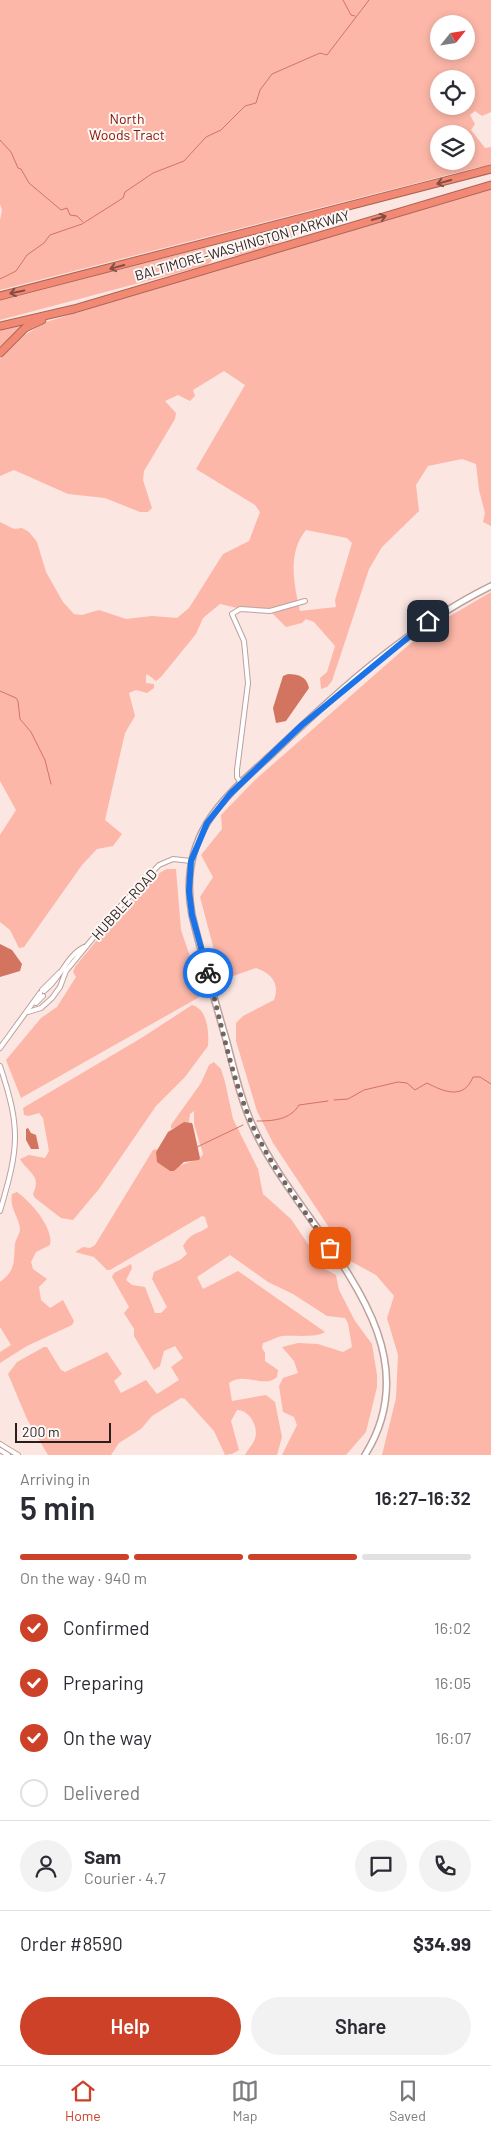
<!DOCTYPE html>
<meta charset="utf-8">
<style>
:root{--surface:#fff;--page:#f2f2f3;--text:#2b2b33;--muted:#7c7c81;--line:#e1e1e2;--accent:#cc4128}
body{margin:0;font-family:Barlow,sans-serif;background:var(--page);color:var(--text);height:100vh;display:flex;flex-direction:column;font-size:19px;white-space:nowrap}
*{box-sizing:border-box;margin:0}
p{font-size:16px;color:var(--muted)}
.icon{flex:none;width:28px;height:28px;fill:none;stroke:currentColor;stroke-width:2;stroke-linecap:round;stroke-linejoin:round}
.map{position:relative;height:1455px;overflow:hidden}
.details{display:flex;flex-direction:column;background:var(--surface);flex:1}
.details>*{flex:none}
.needle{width:32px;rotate:60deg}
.tools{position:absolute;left:430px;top:15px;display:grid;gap:10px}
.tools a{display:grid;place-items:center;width:45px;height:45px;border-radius:50%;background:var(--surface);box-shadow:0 2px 8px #0003;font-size:25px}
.scale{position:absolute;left:15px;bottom:12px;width:96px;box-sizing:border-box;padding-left:5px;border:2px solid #281e1c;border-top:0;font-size:14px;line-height:18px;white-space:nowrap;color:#281e1c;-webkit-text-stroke:4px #fdf7f6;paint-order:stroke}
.pin{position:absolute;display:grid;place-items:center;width:42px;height:42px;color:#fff;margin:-21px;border-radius:10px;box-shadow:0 2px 8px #0006}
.courier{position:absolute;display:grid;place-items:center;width:50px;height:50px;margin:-25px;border:4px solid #1a73e8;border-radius:50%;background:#fff;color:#222;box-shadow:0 1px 6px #0007}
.overview em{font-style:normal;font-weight:600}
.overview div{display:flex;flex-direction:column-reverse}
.overview{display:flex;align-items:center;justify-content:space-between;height:85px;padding:0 20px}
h1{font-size:32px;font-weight:600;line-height:38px}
.bar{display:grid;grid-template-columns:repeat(4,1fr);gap:8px 5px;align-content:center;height:60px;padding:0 20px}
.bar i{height:6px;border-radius:4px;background:var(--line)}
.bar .on{background:var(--accent)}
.bar p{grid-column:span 4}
.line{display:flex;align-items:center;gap:12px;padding:0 20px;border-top:1px solid var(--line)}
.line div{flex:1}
.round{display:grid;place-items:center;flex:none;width:52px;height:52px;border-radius:26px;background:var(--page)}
ol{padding:0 20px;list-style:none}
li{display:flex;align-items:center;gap:15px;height:55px}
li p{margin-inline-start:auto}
li .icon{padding:5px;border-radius:50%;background:var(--accent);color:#fff;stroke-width:4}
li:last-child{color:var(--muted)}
li i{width:28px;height:28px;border:2px solid var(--line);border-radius:50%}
.cta{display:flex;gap:10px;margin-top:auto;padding:10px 20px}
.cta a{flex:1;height:58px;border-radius:30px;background:var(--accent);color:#fff;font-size:20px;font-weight:600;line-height:58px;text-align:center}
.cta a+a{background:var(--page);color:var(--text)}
.tab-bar{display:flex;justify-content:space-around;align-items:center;height:70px;border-top:1px solid var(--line);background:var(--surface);font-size:14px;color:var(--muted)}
.tab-bar a{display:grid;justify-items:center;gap:2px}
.tab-bar .on{color:var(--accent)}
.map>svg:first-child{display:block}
.green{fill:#fcb7a8;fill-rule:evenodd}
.water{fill:#d37461}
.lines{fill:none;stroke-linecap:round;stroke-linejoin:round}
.stream{stroke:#d37461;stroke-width:1}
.minor-casing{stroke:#bca19c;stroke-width:6}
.secondary-casing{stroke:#bca19c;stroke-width:8}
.motorway-casing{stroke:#ab6455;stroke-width:9}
.minor{stroke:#fff;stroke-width:4}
.secondary{stroke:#fff;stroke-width:5}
.motorway{stroke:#f28974;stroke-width:7}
.oneway{stroke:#834e44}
.done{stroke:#726461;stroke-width:5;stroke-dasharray:0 9}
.route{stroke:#1a73e8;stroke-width:6}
.labels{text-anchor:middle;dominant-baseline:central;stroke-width:4;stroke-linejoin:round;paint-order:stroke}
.park-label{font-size:14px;fill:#881300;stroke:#fdf7f6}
.street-label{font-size:14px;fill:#281e1c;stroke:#fdf7f6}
</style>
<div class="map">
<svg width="491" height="1455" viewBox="0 0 491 1455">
<rect width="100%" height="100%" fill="#fce6e1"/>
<path class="green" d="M 0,0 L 491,0 L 491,112 L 482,116 L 475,111 L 470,115 L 475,124 L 471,130 L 485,148 L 491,147 L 491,166 L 475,168 L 0,290 L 0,220 L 2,210 L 0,204 ZM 439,24 L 466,24 L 466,51 L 439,51 ZM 439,79 L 466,79 L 466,106 L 439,106 ZM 439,134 L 466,134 L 466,161 L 439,161 Z
M 491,188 L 491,526 L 483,522 L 485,513 L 479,490 L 476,464 L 462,459 L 428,466 L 416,485 L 419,511 L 382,547 L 369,569 L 332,681 L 327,687 L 321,689 L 320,678 L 327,672 L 335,646 L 314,622 L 306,619 L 302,623 L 286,627 L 270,611 L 250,611 L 220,604 L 203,618 L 196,634 L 161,677 L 156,681 L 147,674 L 146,676 L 146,683 L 154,684 L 154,688 L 147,693 L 136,690 L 129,693 L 135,716 L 125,733 L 105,820 L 122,834 L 113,846 L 97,849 L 82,865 L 24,947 L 19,948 L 10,930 L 0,922 L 0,835 L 16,810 L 0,781 L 0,522 L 14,529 L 22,528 L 29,532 L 37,542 L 46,572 L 63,602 L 74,614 L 82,615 L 99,610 L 126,619 L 152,616 L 177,618 L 189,608 L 223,554 L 249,541 L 260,512 L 255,505 L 196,469 L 245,385 L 224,371 L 193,390 L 195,396 L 190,401 L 178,395 L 165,401 L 176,413 L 175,419 L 144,471 L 143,480 L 152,508 L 148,512 L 140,512 L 105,498 L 68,494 L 14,470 L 0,476 L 0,359 L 25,335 L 46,322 ZM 306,530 L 347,538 L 352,543 L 335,600 L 336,607 L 300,611 C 294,585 287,553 306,530 Z
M 296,225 L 299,227 L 296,235 C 280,243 236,261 220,255 L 218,250 L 220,247 Z
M 205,248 L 209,251 L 212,261 L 207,265 L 0,320 L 0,299 Z
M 22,324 L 23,326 L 0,350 L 0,329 Z
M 491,592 L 491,1455 L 382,1455 L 396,1398 L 398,1355 L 387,1318 L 394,1296 L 376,1275 L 352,1262 L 273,1143 L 257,1111 L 236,1041 L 236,1023 L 243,1016 L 274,1000 C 280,983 272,974 256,968 L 222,980 L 200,897 L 213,877 L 201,855 L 222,829 L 221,815 L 255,780 L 404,649 L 433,626 Z
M 167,869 L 176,869 L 181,930 L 203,995 L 21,1098 L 6,1060 L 41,1018 L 57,1007 L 76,977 L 73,972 L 75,967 C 91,948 148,875 167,869 Z
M 192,1005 C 208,1009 209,1033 208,1046 L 185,1077 L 156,1106 L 99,1189 L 73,1220 L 61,1218 L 35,1198 L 33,1194 C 42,1175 28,1173 20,1159 L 29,1155 L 45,1158 L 49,1151 L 43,1118 L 39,1113 L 29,1116 L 24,1115 L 23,1108 L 143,1037 Z
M 214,1062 L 221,1069 L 225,1082 L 233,1119 L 258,1169 L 263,1194 L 291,1219 L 325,1269 L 336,1275 L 339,1290 L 355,1321 L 372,1344 L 377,1375 L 377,1387 L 366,1432 L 346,1455 L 282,1455 L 297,1425 L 294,1417 L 283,1412 L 279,1386 L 283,1378 L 298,1373 L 294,1361 L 282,1347 L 298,1343 L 318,1344 L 343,1352 L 352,1347 L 348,1323 L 345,1318 L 327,1316 L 293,1294 L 268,1282 L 230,1255 L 197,1277 L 203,1289 L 238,1271 L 325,1332 C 316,1338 295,1335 282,1336 C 276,1337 270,1341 263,1343 L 262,1348 L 265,1353 L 265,1361 L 278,1370 L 277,1377 C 264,1389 244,1371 229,1383 L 232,1401 L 266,1395 L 275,1402 L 282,1437 L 277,1455 L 245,1455 C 247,1450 252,1446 254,1441 C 260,1430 251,1410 237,1410 L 231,1421 L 239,1450 L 232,1454 L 225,1455 L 214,1431 L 185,1399 L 181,1398 L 152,1416 L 141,1429 L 119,1443 L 111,1455 L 48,1455 L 27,1419 L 8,1374 L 17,1362 L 44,1347 L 47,1347 L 61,1370 L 65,1372 L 107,1352 L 122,1374 L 114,1381 L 121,1393 L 146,1380 L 157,1394 L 179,1380 L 171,1367 L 183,1358 L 175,1346 L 164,1351 L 160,1366 L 154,1370 L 134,1336 L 134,1329 L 124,1313 L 129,1307 L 112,1277 L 114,1273 L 131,1264 L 132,1268 L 126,1280 L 132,1285 L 145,1287 L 155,1313 L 161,1313 L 167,1307 L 152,1279 L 154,1272 L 180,1260 L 187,1254 L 183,1246 C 192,1231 196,1236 208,1227 L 205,1217 L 202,1216 L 110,1270 L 107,1270 L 94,1257 L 75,1252 L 83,1247 L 90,1248 L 95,1245 L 153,1150 L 157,1149 L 156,1152 L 174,1171 C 184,1159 199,1164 203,1154 L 194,1124 L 194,1111 L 190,1114 L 189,1122 L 171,1129 L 171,1125 L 201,1083 L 209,1065 Z
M 17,1192 C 31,1202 54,1228 50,1245 L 36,1252 L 31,1262 L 33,1269 L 47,1279 L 39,1287 L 41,1300 L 50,1308 L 63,1300 L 74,1321 L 72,1325 L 27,1346 L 0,1363 L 0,1352 L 11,1345 L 0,1327 L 0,1282 C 17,1269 13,1262 15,1244 C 16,1238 20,1234 20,1229 C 19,1217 9,1207 12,1194 Z"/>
<path class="water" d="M 288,674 C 299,674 307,677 309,688 L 286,721 L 276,723 L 273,708 L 283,676 Z
M 0,944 L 12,950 L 22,964 L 20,971 L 0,977 Z
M 184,1122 L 192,1123 L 193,1126 L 200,1158 L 199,1160 L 184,1162 L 174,1171 L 170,1171 L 157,1162 L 156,1152 L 168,1132 Z
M 28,1128 L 31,1133 L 36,1135 L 39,1149 L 31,1149 L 26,1140 L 26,1129 Z"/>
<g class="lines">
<path class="stream" d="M 343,0 L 351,15 L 355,16
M 0,140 L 11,152 L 18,168 L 21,169 L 29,183 L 61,210 L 67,208 L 70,215 L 77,216 L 83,222
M 0,279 L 16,271 L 27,255 L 44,243 L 50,235 L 82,224 L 123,198 L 125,192 L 153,173 L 184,161 L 206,137 L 221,130 L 245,106 L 256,103 L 260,90 L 272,74 L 320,53 L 327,55 L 369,0
M 0,691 L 16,698 L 18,701 L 20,719 L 31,732 L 45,760 L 51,784
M 334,1100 L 348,1099 L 364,1090 L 398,1082 L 407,1083 L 415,1090 L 427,1083 C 444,1092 464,1100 473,1077 L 480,1077 L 491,1084
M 257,1121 C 273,1121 290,1120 299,1105 L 328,1101
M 197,1147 L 243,1125"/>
<defs>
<path id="minor" d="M 241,783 L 237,777 L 237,770 L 248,683 L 244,641 L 232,614 L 240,609 L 270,611 L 305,601
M 42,990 L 60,972
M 44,991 C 60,980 66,956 84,947
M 36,1003 L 43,996
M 28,1012 L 41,1008 L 52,998 L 60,987 L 66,971 L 112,915 L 159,865 L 173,859 L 191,861
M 0,1048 L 40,993
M 0,1066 C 21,1129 19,1147 0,1211
M 0,1444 L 18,1455
M 0,1450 L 8,1455"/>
<path id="secondary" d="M 365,1455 C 440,1335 300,1230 254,1129 C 241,1101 234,1069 226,1039 C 214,998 202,956 192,915 C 186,883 190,851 207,823 C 223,797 249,775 272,754 C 338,691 408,627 491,586"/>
<path id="motorway" d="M 0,296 L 491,169
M 0,326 L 74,309 L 491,185
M 0,353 L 25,328 L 42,320"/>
</defs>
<use href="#minor" class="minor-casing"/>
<use href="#secondary" class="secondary-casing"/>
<use href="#motorway" class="motorway-casing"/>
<use href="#minor" class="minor"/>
<use href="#secondary" class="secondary"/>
<use href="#motorway" class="motorway"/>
</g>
<defs><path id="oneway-shaft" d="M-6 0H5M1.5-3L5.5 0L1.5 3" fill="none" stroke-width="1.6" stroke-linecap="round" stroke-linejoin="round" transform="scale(1.25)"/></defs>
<g class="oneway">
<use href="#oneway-shaft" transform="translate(444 182) rotate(165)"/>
<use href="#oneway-shaft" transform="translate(379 218) rotate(-16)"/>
<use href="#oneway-shaft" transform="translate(117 267) rotate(165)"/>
<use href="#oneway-shaft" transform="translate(17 292) rotate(168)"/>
</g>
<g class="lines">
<path class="done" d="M 208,973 C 221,1023 233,1083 254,1129 C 274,1171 304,1210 330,1248"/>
<path class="route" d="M 208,973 L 192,915 L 189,891 L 191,861 L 207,823 L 230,794 L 302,725 L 428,621"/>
</g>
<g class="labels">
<g class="park-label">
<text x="127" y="118">North<tspan x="127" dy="16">Woods Tract</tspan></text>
</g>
<g class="street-label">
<text transform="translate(242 245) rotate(-16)">BALTIMORE-WASHINGTON PARKWAY</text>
<text transform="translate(124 904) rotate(-48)">HUBBLE ROAD</text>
</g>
</g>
</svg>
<div class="tools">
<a><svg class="needle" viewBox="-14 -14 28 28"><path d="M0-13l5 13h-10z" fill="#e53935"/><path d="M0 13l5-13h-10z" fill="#7c7c81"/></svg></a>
<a><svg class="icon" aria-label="locate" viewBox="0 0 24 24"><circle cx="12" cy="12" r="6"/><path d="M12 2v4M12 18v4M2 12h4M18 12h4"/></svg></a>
<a><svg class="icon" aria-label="layers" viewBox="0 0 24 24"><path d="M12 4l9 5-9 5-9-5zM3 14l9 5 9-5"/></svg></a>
</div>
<div class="scale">200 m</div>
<div class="pin" style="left:330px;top:1248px;background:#ea580c"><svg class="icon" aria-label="bag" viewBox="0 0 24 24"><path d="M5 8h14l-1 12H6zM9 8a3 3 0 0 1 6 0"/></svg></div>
<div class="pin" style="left:428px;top:621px;background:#1f2937"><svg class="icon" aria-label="home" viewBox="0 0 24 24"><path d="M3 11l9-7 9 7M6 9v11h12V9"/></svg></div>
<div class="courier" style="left:208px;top:973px"><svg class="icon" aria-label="bike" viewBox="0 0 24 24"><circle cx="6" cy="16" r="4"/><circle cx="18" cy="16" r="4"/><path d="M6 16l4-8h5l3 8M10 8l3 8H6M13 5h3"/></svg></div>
</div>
<section class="details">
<div class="overview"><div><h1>5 min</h1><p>Arriving in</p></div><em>16:27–16:32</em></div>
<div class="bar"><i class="on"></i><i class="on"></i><i class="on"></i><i></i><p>On the way · 940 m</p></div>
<ol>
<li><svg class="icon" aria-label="check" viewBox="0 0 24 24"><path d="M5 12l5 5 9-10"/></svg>Confirmed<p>16:02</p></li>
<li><svg class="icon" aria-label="check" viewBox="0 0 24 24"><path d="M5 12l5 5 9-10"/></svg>Preparing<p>16:05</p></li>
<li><svg class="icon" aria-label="check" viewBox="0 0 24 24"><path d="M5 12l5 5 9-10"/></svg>On the way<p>16:07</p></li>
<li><i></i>Delivered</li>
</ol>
<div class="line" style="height:90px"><a class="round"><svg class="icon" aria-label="person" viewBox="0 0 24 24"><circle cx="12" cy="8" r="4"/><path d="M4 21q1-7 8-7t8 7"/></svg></a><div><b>Sam</b><p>Courier · 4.7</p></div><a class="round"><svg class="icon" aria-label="chat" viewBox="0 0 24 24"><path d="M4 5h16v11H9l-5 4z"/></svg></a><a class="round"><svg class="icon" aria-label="phone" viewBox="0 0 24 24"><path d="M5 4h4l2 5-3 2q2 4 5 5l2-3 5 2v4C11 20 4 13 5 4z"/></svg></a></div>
<div class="line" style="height:65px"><div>Order #8590</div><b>$34.99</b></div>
<div class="cta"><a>Help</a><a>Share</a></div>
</section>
<nav class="tab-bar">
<a class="on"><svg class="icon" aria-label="home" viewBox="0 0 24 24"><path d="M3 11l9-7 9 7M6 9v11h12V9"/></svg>Home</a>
<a><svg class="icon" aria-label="map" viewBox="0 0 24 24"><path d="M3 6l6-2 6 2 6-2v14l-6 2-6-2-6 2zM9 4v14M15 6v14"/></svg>Map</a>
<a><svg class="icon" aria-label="saved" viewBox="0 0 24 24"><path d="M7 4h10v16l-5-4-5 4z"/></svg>Saved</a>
</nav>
